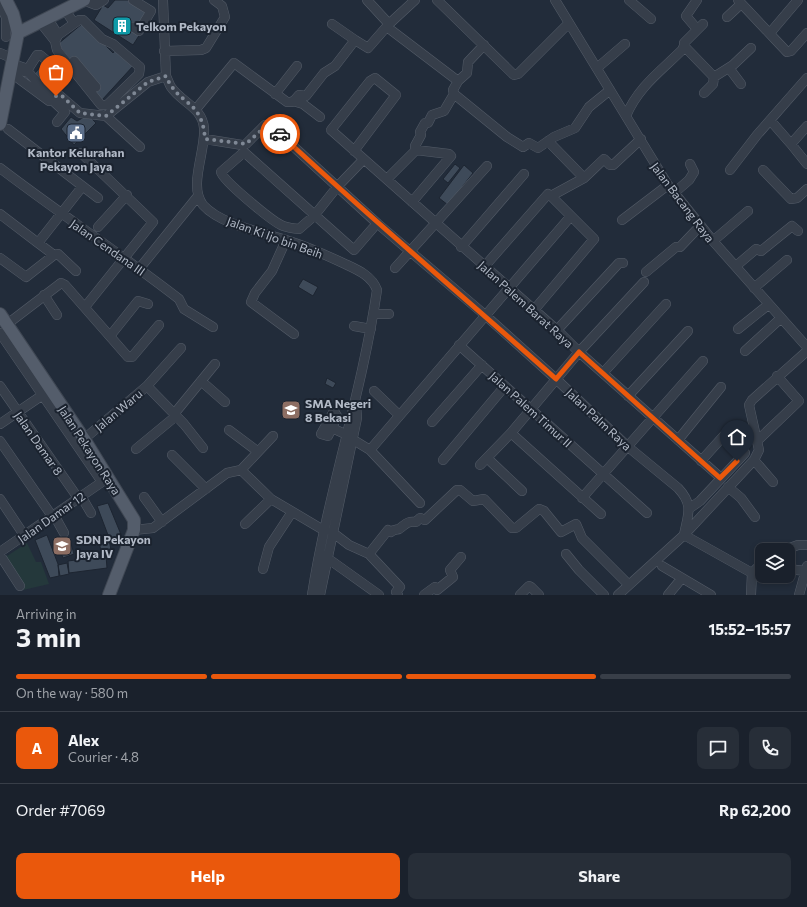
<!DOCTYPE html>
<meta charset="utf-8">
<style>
:root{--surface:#1a212c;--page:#272e38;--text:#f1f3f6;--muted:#9fa3a9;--line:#383e48;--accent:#ea580c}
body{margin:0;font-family:Commissioner,sans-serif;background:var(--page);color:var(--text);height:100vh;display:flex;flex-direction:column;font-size:15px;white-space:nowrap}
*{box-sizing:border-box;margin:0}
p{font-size:13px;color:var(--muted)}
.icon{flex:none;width:22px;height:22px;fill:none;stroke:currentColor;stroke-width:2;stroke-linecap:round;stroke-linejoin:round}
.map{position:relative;height:595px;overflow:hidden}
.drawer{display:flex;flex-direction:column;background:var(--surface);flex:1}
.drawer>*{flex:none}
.buttons{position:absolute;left:755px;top:543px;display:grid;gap:8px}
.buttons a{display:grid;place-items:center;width:40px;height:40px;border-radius:8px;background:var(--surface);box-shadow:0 2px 6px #0003,0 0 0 1px var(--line);font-size:20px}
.pin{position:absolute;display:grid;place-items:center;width:34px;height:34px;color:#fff;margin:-41px -17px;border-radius:50% 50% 50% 0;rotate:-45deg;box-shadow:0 0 4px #0007}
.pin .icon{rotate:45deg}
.courier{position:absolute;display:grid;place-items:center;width:40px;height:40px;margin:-20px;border:3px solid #ea580c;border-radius:50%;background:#fff;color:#222;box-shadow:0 1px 5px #0007}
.summary em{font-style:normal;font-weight:700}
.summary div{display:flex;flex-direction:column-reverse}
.summary{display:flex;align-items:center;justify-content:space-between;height:68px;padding:0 16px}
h1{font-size:26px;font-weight:700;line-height:30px}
.bar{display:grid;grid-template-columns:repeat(4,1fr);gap:6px 4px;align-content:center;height:48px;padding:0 16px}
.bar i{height:5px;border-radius:3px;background:var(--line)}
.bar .active{background:var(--accent)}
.bar p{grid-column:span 4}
.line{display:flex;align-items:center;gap:10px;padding:0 16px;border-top:1px solid var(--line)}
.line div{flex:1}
.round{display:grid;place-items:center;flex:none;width:42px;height:42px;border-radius:8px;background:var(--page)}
.action{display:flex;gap:8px;margin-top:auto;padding:8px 16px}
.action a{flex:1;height:46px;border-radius:8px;background:var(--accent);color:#fff;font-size:16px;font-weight:700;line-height:46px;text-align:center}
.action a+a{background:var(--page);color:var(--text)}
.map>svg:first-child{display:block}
.green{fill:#24383b}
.building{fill:#3e4a59;stroke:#1d2531}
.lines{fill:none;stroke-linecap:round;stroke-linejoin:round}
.minor-casing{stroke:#545c68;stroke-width:10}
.major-casing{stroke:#3f4753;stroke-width:14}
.minor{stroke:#363e4a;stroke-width:9}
.major{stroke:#545d6b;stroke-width:12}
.done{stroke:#7f8895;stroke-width:4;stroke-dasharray:0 7.2}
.route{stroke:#ea580c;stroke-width:5}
.labels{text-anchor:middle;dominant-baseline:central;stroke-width:4;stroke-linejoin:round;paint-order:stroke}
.poi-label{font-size:12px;font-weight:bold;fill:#b1b9c6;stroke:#1b232f;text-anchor:start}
.street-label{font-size:12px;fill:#b1b9c6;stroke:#1b232f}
</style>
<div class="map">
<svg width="807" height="595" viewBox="0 0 807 595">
<rect width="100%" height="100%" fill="#222c3a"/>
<path class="green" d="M 27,543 L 36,562 L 41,562 L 49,584 L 23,590 L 4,558 Z"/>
<path class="building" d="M 115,0 L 128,0 L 149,12 L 140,34 L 133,45 L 94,20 L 103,5 L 108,8 Z
M 83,23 L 113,53 L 117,49 L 134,65 L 102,100 L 58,44 Z
M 45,62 L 61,75 L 51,89 L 34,74 Z
M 88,115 L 96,123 L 74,145 L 61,129 L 71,117 L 77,121 Z
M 455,164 L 460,168 L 448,183 L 443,179 Z
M 464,165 L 473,173 L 448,205 L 439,198 Z
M 303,279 L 318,287 L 313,296 L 298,287 Z
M 327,378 L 336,383 L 333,388 L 325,384 Z
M 108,503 L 120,532 L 121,540 L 111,543 L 97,506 Z
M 47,535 L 58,564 L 59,576 L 50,578 L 35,540 Z
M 109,539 L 111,550 L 101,552 L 99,541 Z
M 70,540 L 74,554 L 63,558 L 58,544 Z
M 106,556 L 107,568 L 69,573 L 68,561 Z
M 67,563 L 69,574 L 60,576 L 58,565 Z"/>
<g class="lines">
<defs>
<path id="minor" d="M 83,0 L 96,5 L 104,0
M 133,0 L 151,11 L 139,31 L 133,27
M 163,0 L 166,76 C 168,80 169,84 171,87 C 182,103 202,107 204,128 C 206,151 188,186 203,205 C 221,225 262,232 286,240 C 306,246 326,255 345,264 C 358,270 372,276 377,290 C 362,393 328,492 312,595
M 367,0 L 389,24
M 437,0 L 514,75 L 518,74 L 569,23
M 555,0 L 668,185 L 713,241 L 807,347
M 629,0 L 651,19
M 738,0 L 787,52 L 791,51 L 807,33
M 0,5 L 6,17 L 6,37
M 65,10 L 74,23
M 727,17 L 741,4
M 48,19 L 58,35
M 40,22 L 55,41 L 57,50 L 101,105 L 107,105 L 139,74 L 140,67 L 113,44 L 102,39 L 83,20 L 79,20 L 58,35 L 55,41
M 332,24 L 355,40
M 387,27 L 458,81
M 697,29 L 686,16 L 697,0
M 770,33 L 798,0
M 684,46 L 714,77 L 733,65 L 751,48
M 164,51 L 201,50 L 206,48 L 225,17 L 222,6 L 214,0
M 0,53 L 14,59
M 74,61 L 84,73
M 12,68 L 29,73 L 37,82 L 51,92 L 55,89 L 64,77 L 62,73 L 40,55 L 37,55 L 28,69 L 13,64
M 597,68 L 625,44
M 729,68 L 741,84
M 11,73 L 49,101 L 52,100 L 59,95 L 80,113 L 106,116
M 79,77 L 84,73 L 96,87
M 704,93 L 713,84 L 714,77
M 275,94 L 297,66
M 454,94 L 507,137 L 523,147 L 529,143 L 538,148 L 554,137 L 575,128 L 589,107 L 610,90
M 52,100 L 65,112 L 57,122
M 293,101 L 303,104 L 320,117
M 196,109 L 234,63 L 287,102 L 293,102 L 299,95 L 306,96 L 324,73 L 335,66 L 355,40 L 368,48 L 389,24 L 415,0
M 106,116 L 148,82 L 166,76
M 106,116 L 140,147
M 626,116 C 638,87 661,71 682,50 L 684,46 L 684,43 L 703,24
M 770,120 L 791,144 L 807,126
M 8,129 L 98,198
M 205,139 L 242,145 L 246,144 L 265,125 L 270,125 L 378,224 L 485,315 L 556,379 L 627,446 L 678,488 C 694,505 688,514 684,535 L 752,573
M 548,141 L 584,178
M 791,144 L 807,164
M 354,151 L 396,95 L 375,78 L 370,81 L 331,130 L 557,330 L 579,352 L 721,478
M 81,153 L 153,222 L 85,307
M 363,160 L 337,187 L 314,216 L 299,229 C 292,228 287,228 281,225 C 271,220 223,181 221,172 L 244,152 L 354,250 L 373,228
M 0,168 C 59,213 121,254 179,299 L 184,309 L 213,327
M 730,170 L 757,135 L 807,78
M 763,170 L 791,199 L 797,198 L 807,189
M 387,179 L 416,150 L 415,146 L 421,135 L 420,132 L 425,123 L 428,123 L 432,115 L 444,111 L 454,94 L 453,90 L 458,81 L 467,73 L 468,62 L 484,45
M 674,193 L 689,180 L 694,172 L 690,164
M 551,196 L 584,178 L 604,159 L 610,165 L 613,165 L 641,139
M 412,202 L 451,156 L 449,154 L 416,150
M 0,214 L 38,243 L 82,187
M 622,220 L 668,185
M 98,227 L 127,195
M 286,240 L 272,271 L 255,293 L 251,302 L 294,334
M 713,241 L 748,211
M 38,243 L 54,255
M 461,247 L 524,174
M 0,258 L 26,277 L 54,255 L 58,254 L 76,271
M 736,266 L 756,249 L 761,251 L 792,226 L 798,231
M 484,267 L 548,194 L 551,196 L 594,239 L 534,310
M 395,268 L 487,166
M 139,269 L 198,196
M 646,272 L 676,247 L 680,247 L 700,226
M 754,288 L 787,260
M 44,295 L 57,315
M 374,314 L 389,314
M 6,325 L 61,283 L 65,285 L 128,357 L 132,357 L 159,325
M 354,326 L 371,329
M 738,329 L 768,305
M 557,330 L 619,263 L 623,263
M 0,333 L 102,482 L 0,552
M 110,336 L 138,301 L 148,304
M 459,345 L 647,513
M 745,351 L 780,319
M 603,373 L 666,304
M 201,381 L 225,402
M 0,386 L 78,498
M 147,386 L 181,348
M 374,391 L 399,415
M 628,396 L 688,331
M 174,414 L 215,364
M 432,422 L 482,365
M 0,424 L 47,392
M 332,428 L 337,416 L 334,411 L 321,434 L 328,436 L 332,428 L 345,434
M 229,430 L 257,451
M 511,433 L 601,514
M 84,439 L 147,386 L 184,424 L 203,448
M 352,439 L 370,450 L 420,503
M 678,440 L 721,387
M 0,441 L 52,516
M 757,441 L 799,401 L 777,376
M 136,449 L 176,416
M 370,450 L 571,216
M 172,455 L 206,489
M 487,458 L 522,491
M 443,460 L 505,386
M 754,460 L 773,482
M 701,461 L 728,431
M 480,465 L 511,433 L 579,352 L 644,282
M 241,470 L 273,436
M 728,487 L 741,498 L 755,517
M 81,496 L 91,513
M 144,497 L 162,522
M 582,498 L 703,361
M 0,499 L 24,535
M 690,508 L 700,501 L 745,453
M 54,515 L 64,533
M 245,524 L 271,499
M 134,530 L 153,528 L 227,473 L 241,470 L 271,499 L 325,531
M 332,532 L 349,545 L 369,554 L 388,530 L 391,532 C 394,529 397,530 399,529 C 406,524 407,521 416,522 L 420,518 L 425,520 L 457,490 L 460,490 L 473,501 L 484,499 L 512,528 L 516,528 L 539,509 L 544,511 L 561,532 L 576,524 L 582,538 L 628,584
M 784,550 L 798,545 L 807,545
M 369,554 L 400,587 L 396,592 L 398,595
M 566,554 L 579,570 L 604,595
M 0,555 L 20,586
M 323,555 L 379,595
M 662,566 L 711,595
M 263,569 L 269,547 L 292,512
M 788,569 L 806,571
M 320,595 L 357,418 L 356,403
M 424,595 L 435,587 L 437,590 L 453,577 L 450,570 L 461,557
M 520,595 L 529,586 L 531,587 L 539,595
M 618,595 L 684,535 L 754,460 L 759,450 L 749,405 L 752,400 L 807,351
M 668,595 L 682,578
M 751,595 L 752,573 L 762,563
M 799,595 L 807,566"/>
<path id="major" d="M 18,33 L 84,0
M 0,124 L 18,33 L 13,14 L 6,0
M 0,314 L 84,439 L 134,520 L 134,530 L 109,595"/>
</defs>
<use href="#minor" class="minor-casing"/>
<use href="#major" class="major-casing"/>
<use href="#minor" class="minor"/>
<use href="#major" class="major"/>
</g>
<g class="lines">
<path class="done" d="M 56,96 L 59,95 L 62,96 L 80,113 L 106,116 L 148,82 L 166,76 C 179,107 202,98 205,139 L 246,144 L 268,124 L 280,134"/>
<path class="route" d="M 280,134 C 370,218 464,297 556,379 L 579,352 L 720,478 L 737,461"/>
</g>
<defs>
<symbol id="building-square" viewBox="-11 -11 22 22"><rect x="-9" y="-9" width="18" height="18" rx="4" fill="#0f9aa8" stroke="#1b232f"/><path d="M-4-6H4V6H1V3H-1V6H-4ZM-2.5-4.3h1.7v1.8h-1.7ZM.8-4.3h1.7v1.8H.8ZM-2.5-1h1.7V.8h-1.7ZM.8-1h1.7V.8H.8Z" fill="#fff"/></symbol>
<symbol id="civic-square" viewBox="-11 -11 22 22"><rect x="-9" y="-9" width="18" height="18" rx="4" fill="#5c6f8a" stroke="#1b232f"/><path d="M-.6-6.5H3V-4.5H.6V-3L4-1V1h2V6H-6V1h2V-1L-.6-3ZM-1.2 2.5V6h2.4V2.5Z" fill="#fff"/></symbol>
<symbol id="school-square" viewBox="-11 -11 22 22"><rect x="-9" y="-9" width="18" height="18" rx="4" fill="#8d6e63" stroke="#1b232f"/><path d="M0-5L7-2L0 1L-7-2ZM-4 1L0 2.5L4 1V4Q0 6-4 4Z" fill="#fff"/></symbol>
</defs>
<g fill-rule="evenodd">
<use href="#building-square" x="111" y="15" width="22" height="22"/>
<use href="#civic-square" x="65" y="122" width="22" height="22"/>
<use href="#school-square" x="280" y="399" width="22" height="22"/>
<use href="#school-square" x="51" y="535" width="22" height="22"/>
</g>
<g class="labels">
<g class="poi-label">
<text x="136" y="26">Telkom Pekayon</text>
<text x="76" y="152" text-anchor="middle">Kantor Kelurahan<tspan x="76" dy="14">Pekayon Jaya</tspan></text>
<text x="305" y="403">SMA Negeri<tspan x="305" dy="14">8 Bekasi</tspan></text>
<text x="76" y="539">SDN Pekayon<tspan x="76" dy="14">Jaya IV</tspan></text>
</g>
<g class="street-label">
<text transform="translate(683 202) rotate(53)">Jalan Bacang Raya</text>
<text transform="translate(275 237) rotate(20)">Jalan Ki Ijo bin Beih</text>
<text transform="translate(108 247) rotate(35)">Jalan Cendana III</text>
<text transform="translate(526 304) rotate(42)">Jalan Palem Barat Raya</text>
<text transform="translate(531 409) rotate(42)">Jalan Palem Timur II</text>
<text transform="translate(118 410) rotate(-40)">Jalan Waru</text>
<text transform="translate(599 419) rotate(43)">Jalan Palm Raya</text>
<text transform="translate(39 443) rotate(55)">Jalan Damar 8</text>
<text transform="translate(90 450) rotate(57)">Jalan Pekayon Raya</text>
<text transform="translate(51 517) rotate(-35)">Jalan Damar 12</text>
</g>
</g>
</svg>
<div class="buttons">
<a><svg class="icon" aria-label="layers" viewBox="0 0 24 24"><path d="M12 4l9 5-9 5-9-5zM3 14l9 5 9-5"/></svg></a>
</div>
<div class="pin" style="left:56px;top:96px;background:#ea580c"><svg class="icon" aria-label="bag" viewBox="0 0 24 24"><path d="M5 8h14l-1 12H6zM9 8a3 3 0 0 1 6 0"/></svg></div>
<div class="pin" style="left:737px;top:461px;background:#1f2937"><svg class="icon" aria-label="home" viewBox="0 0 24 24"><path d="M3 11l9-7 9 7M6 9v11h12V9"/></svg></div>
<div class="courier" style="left:280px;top:134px"><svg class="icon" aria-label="car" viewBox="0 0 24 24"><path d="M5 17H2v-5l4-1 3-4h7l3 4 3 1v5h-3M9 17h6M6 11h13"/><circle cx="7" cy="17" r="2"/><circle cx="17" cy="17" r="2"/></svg></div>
</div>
<section class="drawer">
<div class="summary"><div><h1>3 min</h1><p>Arriving in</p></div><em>15:52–15:57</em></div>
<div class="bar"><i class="active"></i><i class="active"></i><i class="active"></i><i></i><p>On the way · 580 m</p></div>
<div class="line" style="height:72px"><b class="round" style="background:var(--accent);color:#fff">A</b><div><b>Alex</b><p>Courier · 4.8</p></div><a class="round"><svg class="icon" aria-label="chat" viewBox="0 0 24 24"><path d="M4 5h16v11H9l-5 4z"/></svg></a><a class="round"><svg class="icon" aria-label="phone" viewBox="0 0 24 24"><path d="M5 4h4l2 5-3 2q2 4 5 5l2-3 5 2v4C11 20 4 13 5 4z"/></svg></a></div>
<div class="line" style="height:52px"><div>Order #7069</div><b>Rp 62,200</b></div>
<div class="action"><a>Help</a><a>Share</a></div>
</section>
